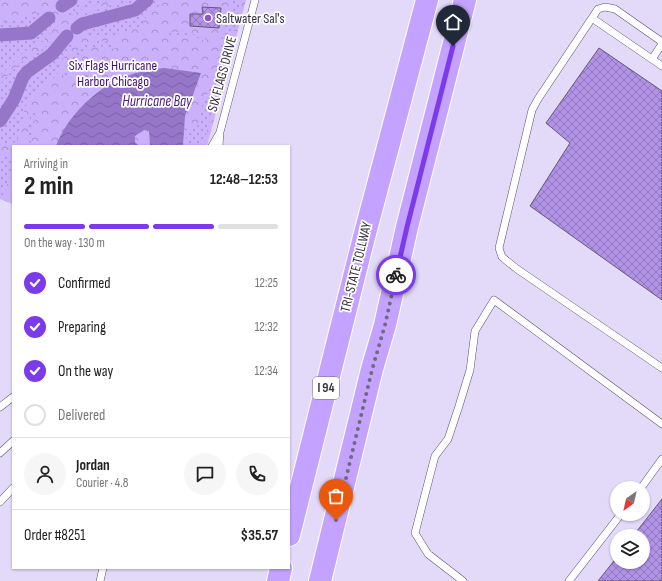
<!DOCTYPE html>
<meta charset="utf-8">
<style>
:root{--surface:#fff;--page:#f6f6f6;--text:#222;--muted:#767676;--line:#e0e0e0;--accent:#7c3aed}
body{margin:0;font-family:"Sofia Sans Condensed",sans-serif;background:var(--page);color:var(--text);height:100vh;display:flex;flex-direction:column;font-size:15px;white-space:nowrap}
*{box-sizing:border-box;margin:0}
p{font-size:13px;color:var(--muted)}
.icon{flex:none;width:22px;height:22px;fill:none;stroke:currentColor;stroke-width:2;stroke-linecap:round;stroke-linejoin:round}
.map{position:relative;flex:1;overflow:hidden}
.panel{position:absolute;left:12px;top:145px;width:278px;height:424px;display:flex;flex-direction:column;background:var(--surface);border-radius:0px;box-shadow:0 1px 3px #0004}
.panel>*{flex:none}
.needle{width:26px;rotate:214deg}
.tools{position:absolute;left:610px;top:481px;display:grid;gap:8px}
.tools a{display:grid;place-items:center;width:40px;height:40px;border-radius:50%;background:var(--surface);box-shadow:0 1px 3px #0004;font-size:20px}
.pin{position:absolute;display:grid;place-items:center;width:34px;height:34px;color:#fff;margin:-41px -17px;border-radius:50% 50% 50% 0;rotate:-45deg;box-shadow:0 0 4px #0007}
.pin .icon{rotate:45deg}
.courier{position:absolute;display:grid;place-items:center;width:40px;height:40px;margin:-20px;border:3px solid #7c3aed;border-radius:50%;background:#fff;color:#222;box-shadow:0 1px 5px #0007}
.overview em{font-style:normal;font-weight:700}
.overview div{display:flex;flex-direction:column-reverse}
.overview{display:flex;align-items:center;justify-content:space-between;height:68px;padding:0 12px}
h1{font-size:26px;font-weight:700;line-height:30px}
.bar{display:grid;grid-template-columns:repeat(4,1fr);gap:6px 4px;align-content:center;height:48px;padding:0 12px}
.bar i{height:5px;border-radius:3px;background:var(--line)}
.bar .current{background:var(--accent)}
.bar p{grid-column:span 4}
.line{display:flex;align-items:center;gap:10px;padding:0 12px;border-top:1px solid var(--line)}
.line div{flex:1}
.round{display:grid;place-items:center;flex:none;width:42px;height:42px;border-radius:21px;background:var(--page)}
ol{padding:0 12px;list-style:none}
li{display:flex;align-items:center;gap:12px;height:44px}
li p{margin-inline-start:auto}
li .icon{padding:4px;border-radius:50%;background:var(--accent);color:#fff;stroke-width:4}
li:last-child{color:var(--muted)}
li i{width:22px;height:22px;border:2px solid var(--line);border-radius:50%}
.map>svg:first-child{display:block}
.forest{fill:url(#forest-crowns)}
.garden{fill:url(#garden-dots)}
.water{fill:url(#water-waves)}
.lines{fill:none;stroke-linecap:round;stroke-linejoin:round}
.canal{stroke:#9676c9;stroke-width:13}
.building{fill:url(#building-cross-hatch);stroke:#635975}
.service-casing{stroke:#5b516c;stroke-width:8}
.motorway-casing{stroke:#fff;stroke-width:24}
.service{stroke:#fff;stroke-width:7}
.motorway{stroke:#c4a2ff;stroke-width:22}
.done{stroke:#716a7e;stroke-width:4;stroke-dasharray:0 7.2}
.route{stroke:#7c3aed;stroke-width:5}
.poi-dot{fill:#8956ce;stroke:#fff;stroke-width:1.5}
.labels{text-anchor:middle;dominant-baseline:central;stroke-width:3.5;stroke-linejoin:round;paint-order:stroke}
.shield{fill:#fff;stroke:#706d76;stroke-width:1}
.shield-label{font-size:13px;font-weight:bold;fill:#332f3b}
.poi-label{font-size:14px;fill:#332f3b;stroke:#fff;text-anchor:start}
.park-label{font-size:14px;fill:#420e73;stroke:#fff}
.street-label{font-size:14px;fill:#332f3b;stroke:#fff}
.water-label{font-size:15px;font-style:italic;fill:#4f2183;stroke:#fff}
</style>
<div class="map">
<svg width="662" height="581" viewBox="0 0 662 581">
<defs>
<pattern id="forest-crowns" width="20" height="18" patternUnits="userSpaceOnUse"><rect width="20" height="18" fill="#cbb0fc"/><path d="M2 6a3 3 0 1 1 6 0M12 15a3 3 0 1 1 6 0" fill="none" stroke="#a590cd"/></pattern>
<pattern id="garden-dots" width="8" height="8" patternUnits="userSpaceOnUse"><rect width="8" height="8" fill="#cbb0fc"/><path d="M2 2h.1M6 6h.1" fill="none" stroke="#a590cd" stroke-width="1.8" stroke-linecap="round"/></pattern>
<pattern id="water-waves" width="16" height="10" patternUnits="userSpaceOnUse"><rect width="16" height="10" fill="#9676c9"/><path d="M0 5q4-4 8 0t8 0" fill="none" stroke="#7b61a4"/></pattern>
<pattern id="building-cross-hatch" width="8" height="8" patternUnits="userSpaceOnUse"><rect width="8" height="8" fill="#b192e7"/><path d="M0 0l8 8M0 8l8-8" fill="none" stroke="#9178bc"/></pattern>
</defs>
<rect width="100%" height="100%" fill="#e3d9f9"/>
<path class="forest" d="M 0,0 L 246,0 L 207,146 L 13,146 L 13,204 L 0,199 Z"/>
<path class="garden" d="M 90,0 L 112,0 L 87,7 L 69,16 L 66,12 L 69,8 Z
M 121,0 L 137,0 L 138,2 L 148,6 L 155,0 L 163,0 L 157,8 L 151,10 L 141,25 L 137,28 L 111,36 L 88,36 L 79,31 L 72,20 C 87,10 106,10 121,0 Z
M 233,0 L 242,0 L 203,146 L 186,146 L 187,128 L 197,127 L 202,106 L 218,70 L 219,47 Z
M 41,11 L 46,11 L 58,25 L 44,40 L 22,53 L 0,76 L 0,22 L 17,20 Z
M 63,31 L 72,44 L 70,51 L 62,59 L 57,75 L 43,86 L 26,104 L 17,142 L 0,145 L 0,85 L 9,74 L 25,59 L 43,49 Z
M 173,32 L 185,32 L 206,38 L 207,41 L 205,42 C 198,35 183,36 173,36 L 172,40 L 166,37 L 167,34 Z
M 102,41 L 116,43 L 117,45 L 114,49 C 97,42 79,50 72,67 C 69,71 70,75 68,79 L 64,78 L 63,75 C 70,56 80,42 102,41 Z
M 33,113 L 36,113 L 38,116 L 35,119 L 31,142 L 34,146 L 26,146 L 30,115 Z
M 5,151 L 13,158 L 13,169 L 2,199 L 0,199 L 0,166 Z"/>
<path class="water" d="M 164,68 L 201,73 L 185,116 L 183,145 L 150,146 L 149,131 L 144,130 L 135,136 L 135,142 L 139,146 L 56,146 C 67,117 94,90 122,78 C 135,72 150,70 164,68 Z"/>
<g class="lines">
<path class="canal" d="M 62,6 L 71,0
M 77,28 L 82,24 L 135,10 L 147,0
M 0,35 L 31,33 L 49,18
M 0,121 L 14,99 L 23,77 L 27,72 L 52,54 L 67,36"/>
</g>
<path class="building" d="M 202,7 L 221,8 L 219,28 L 190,26 L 190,14 L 203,14 Z
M 599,48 L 662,91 L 662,300 L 530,206 L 570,143 L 546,123 Z
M 662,499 L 662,581 L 598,581 L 617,557 L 617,562 L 643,562 L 643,536 L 633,536 Z"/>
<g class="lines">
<defs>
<path id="service" d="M 592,18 L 662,66
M 662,42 L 615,9 L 605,7 L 598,9 L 538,99 L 532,110 L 499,248 L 502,257 L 517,269 L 662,368
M 652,59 L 662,44
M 212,146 L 219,134
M 219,146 L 220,132 L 255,0
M 0,407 L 13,397
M 0,453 L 13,441
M 641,488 L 662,459
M 0,502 L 13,488
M 100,581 L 103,568
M 463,581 L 428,554 L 415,533 L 435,456 L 448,439 L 459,406 L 470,370 L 475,331 L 494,300 L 662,424
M 569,581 L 621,514"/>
<path id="motorway" d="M 289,535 L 363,241 L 427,0
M 278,581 L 281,568
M 320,581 L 372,369 L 385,325 L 407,227 L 465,0"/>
</defs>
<use href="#service" class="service-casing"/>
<use href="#motorway" class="motorway-casing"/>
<use href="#service" class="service"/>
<use href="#motorway" class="motorway"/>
</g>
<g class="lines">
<path class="done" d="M 336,520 L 372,370 L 385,325 L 396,275"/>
<path class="route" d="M 396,275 L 407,227 L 453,46"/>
</g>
<circle class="poi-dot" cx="208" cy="18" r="4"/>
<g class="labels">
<rect class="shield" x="313" y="377" width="26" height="22" rx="3"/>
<g class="shield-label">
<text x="326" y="388">I 94</text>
</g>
<g class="poi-label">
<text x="216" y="18">Saltwater Sal's</text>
</g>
<g class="park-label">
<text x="113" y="65">Six Flags Hurricane<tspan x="113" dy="16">Harbor Chicago</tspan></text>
</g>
<g class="street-label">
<text transform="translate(222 74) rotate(-75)">SIX FLAGS DRIVE</text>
<text transform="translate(356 267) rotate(-76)">TRI-STATE TOLLWAY</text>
</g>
<g class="water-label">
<text x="157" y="101">Hurricane Bay</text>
</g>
</g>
</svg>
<div class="tools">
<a><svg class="needle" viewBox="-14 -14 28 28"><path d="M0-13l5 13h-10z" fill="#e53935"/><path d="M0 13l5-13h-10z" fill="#767676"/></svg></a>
<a><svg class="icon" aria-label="layers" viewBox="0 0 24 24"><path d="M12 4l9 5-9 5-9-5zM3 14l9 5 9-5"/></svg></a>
</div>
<div class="pin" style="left:336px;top:520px;background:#ea580c"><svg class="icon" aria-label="bag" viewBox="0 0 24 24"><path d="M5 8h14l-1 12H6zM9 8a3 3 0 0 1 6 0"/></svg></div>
<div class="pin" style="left:453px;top:46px;background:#1f2937"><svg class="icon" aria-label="home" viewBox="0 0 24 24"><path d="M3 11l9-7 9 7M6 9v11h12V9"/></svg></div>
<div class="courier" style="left:396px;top:275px"><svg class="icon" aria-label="bike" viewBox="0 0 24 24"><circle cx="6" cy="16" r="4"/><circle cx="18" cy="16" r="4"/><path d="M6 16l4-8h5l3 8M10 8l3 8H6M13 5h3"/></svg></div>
<section class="panel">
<div class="overview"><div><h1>2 min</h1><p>Arriving in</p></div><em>12:48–12:53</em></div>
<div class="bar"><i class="current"></i><i class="current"></i><i class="current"></i><i></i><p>On the way · 130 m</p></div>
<ol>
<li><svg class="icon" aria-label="check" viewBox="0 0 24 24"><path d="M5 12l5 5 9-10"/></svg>Confirmed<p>12:25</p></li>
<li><svg class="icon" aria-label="check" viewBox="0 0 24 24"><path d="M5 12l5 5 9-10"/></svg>Preparing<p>12:32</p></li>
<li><svg class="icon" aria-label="check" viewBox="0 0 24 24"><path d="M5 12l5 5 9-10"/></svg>On the way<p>12:34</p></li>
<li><i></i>Delivered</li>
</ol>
<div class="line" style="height:72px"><a class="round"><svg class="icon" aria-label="person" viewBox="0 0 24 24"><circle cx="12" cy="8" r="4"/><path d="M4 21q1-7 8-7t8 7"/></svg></a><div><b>Jordan</b><p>Courier · 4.8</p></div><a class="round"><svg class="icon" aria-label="chat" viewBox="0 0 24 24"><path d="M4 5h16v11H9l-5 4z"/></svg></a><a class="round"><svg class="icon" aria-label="phone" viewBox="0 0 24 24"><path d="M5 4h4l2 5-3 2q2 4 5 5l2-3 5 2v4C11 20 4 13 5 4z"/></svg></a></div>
<div class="line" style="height:52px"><div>Order #8251</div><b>$35.57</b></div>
</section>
</div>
